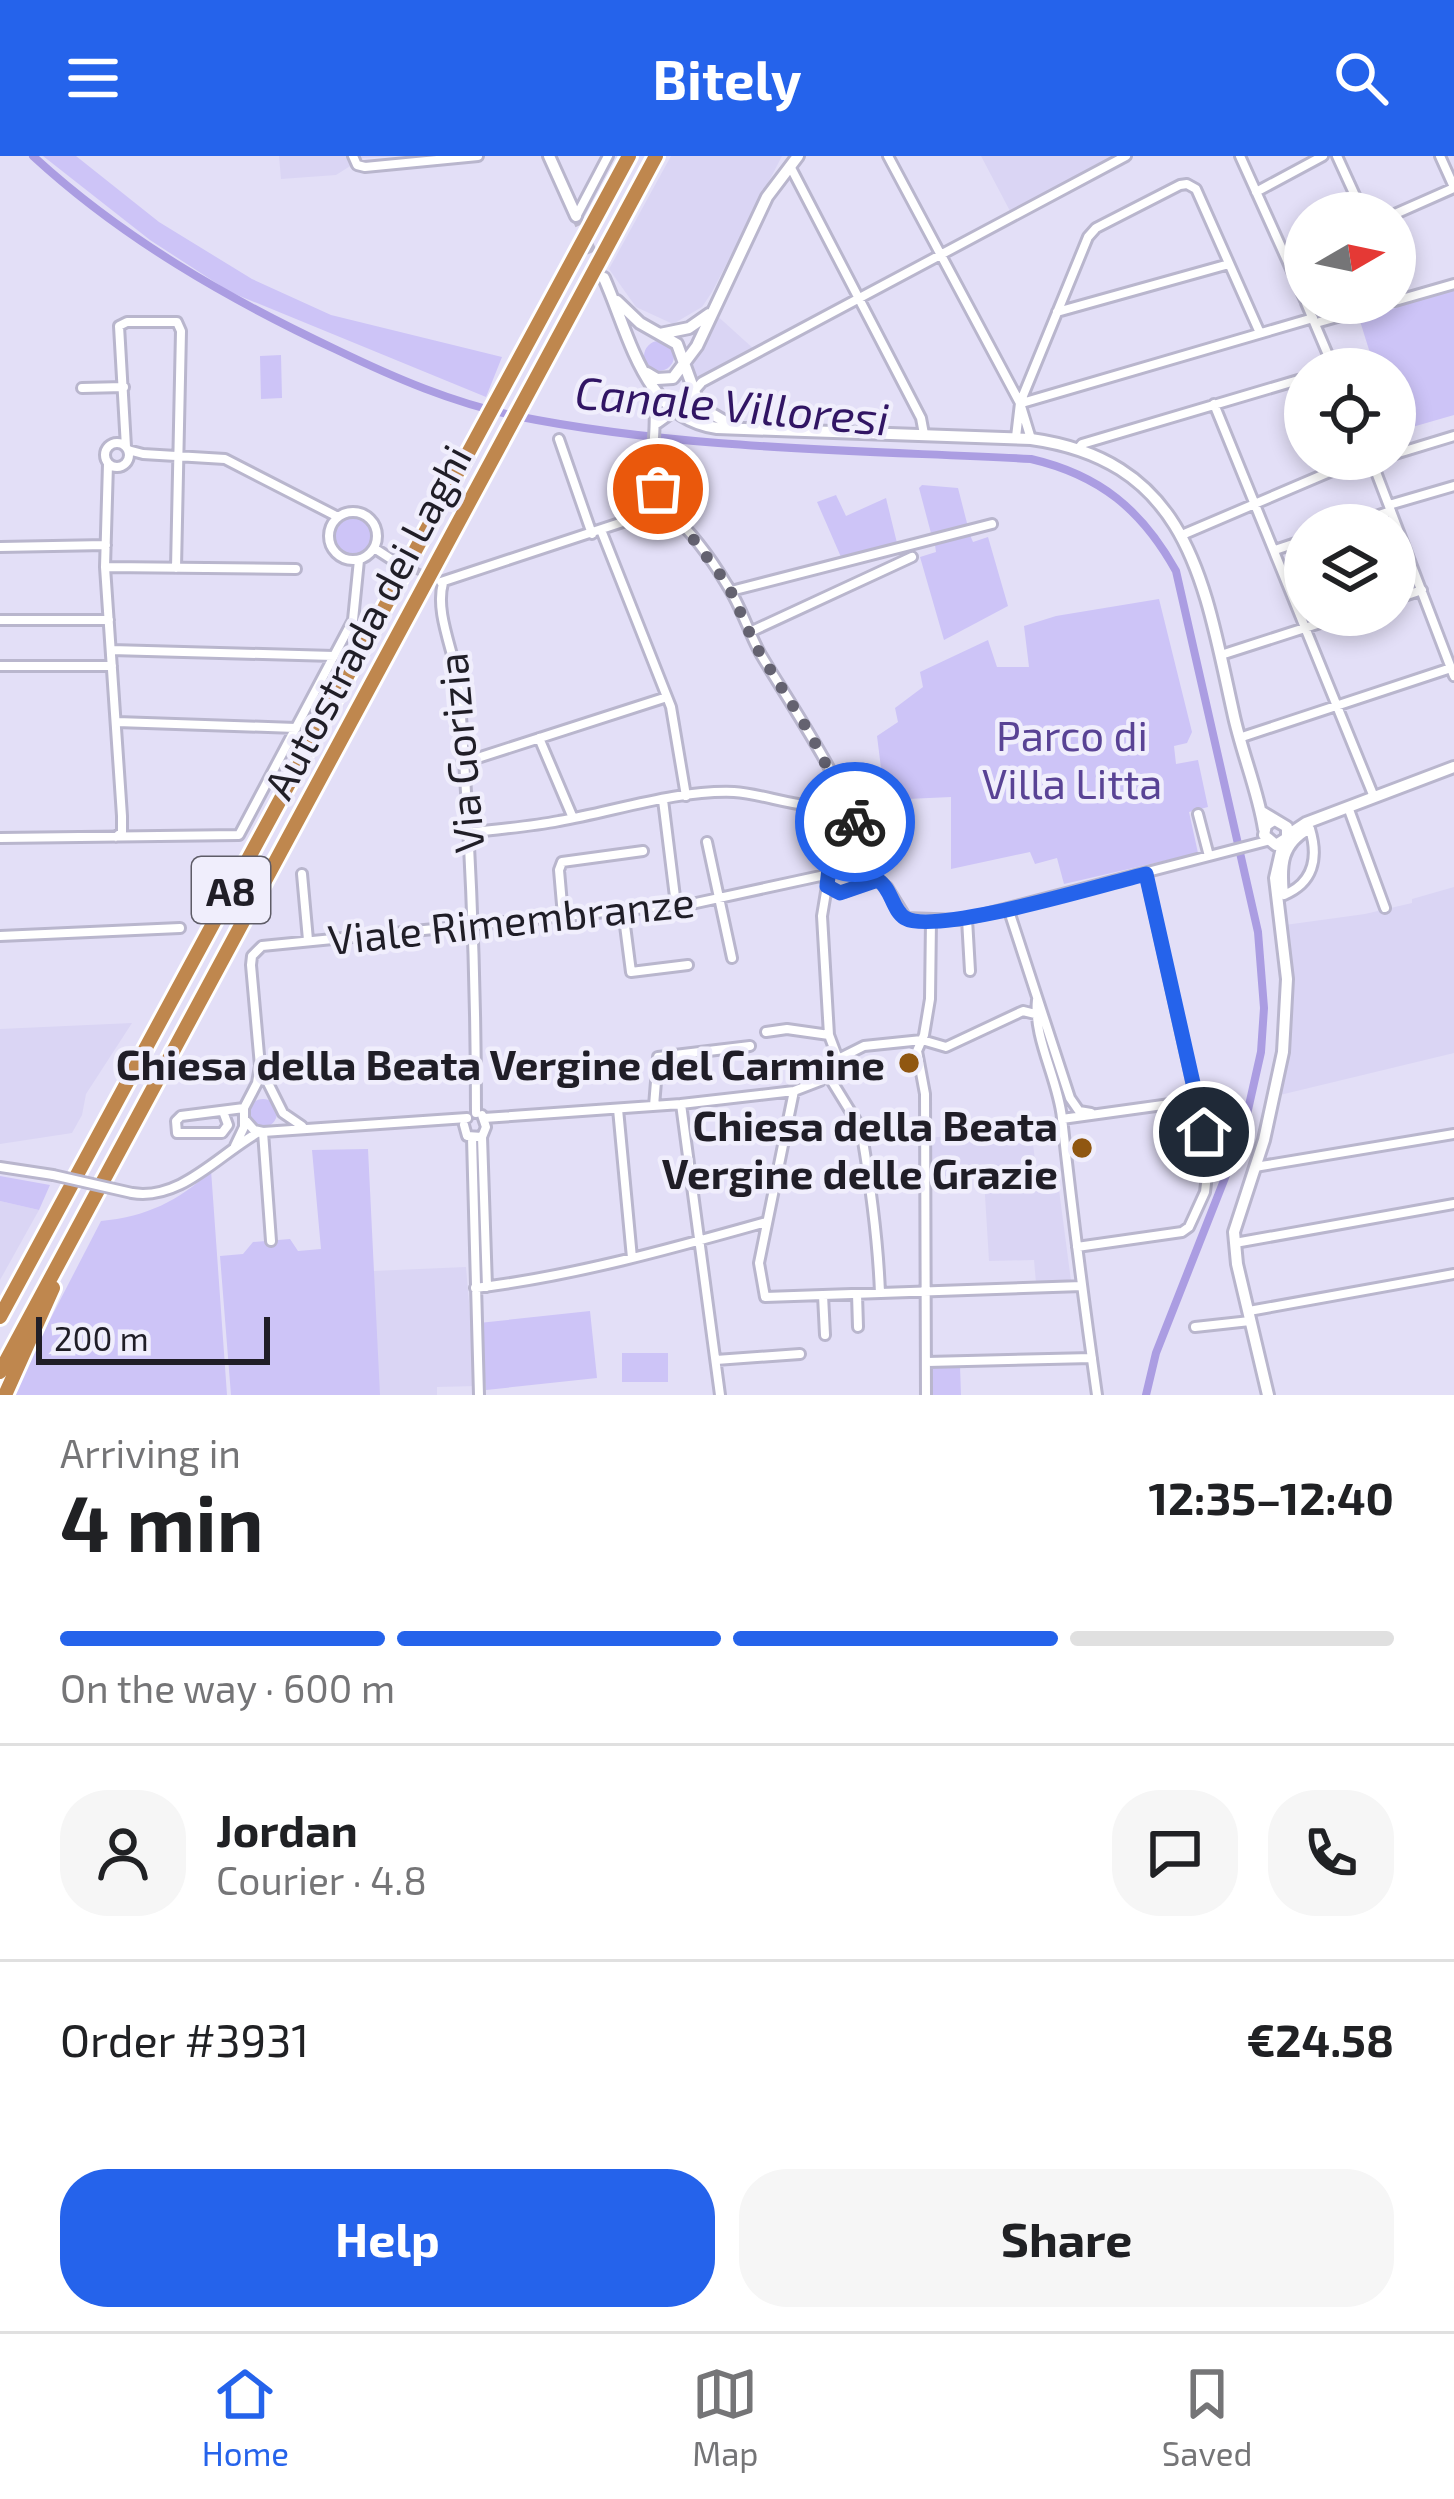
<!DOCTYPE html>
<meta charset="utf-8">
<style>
:root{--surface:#fff;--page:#f6f6f6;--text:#202124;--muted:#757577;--line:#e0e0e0;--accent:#2563eb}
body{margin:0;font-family:"Exo 2",sans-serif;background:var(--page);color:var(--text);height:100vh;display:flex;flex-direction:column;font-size:45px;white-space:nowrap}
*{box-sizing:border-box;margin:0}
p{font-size:39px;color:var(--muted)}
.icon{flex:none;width:66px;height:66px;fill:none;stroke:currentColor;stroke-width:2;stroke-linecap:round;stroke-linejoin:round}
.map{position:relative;height:1239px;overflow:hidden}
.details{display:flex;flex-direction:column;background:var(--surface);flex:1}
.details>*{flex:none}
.needle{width:78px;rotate:81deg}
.tools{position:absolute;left:1284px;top:36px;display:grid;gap:24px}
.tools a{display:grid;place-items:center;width:132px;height:132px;border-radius:50%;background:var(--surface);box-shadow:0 6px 18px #0003;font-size:60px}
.scale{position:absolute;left:36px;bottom:30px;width:234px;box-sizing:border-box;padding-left:12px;border:6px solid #201e27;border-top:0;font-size:33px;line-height:42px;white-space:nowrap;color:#201e27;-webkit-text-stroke:9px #f0eefc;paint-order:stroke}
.pin{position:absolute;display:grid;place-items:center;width:102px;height:102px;color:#fff;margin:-51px;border:6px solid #fff;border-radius:50%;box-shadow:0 3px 12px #0007}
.courier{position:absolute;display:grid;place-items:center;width:120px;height:120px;margin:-60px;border:9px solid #2563eb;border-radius:50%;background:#fff;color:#222;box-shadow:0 3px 15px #0007}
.summary em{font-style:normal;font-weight:700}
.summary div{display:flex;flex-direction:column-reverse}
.summary{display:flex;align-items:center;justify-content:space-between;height:204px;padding:0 60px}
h1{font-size:78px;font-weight:700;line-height:90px}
.bar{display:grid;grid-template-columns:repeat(4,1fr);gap:18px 12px;align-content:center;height:144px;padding:0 60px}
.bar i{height:15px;border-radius:9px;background:var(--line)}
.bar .active{background:var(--accent)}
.bar p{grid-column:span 4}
.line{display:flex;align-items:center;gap:30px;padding:0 60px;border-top:3px solid var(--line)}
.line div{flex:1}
.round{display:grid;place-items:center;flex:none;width:126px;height:126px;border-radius:48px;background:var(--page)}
.primary-button{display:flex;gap:24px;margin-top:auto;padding:24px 60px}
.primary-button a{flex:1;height:138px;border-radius:48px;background:var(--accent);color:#fff;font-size:48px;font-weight:700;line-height:138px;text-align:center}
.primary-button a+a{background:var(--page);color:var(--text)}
header{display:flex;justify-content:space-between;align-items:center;height:156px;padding:0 60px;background:var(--accent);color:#fff;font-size:54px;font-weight:700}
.menu{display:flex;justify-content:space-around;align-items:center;height:168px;border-top:3px solid var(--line);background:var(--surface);font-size:33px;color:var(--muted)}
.menu a{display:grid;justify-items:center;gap:6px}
.menu .active{color:var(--accent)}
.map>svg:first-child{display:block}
.built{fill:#dad5f4}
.green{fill:#cdc4f7}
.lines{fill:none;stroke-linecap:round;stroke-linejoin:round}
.canal{stroke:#ab9de2;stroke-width:8}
.street-tunnel{stroke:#bcb8cd;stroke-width:8;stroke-dasharray:8 4;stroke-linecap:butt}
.secondary-tunnel{stroke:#bcb8cd;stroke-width:10;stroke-dasharray:10 5;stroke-linecap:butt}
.street-casing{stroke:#b9b6cd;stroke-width:14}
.secondary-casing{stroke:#b9b6cd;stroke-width:16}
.highway-casing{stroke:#fff;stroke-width:20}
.street{stroke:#fff;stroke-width:8}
.secondary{stroke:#fff;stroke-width:10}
.highway{stroke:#bf874e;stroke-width:14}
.street-bridge-casing{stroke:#b9b6cd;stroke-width:14;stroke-linecap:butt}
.street-bridge{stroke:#fff;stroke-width:8}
.done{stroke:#646270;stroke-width:12;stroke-dasharray:0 21.6}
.route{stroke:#2563eb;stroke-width:15}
.poi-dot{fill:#905711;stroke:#f0eefc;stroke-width:4.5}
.labels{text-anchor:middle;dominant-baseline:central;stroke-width:9;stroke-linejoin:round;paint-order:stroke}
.shield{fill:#f0eefc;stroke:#5e5c67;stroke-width:3}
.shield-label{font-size:39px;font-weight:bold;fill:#201e27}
.street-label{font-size:42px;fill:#201e27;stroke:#f0eefc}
.park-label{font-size:42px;fill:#594395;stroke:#f0eefc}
.poi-label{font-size:42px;font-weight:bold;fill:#201e27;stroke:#f0eefc;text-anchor:end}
.water-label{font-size:45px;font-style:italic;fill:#311564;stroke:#f0eefc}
</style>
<header><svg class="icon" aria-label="menu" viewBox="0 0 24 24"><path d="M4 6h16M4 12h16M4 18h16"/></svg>Bitely<svg class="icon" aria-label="search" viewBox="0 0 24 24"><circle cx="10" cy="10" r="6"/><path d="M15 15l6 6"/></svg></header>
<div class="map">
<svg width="1454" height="1239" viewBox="0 0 1454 1239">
<rect width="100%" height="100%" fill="#e3dff7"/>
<path class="built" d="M 279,0 L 393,0 L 363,2 L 336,19 L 281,23 Z
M 671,0 L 782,0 L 712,136 L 702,151 L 673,168 L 636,151 L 609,113 Z
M 981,0 L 1112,0 L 1010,55 Z
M 713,156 L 755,194 L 692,230 L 685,211 Z
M 1454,731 L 1454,897 L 1280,939 L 1289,886 L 1291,847 L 1285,769 L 1365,758 L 1412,747 L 1412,743 Z
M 132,867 L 86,938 L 82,959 L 72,977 L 0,988 L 0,873 Z
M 1031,972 L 1036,1012 L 982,1020 L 929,1020 L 928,982 Z
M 1056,1011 L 1071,1125 L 1036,1127 L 1034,1104 L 989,1105 L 984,1023 Z
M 0,1045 L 39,1054 L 0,1124 Z
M 466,1111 L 476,1230 L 437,1231 L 437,1239 L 379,1239 L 373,1115 Z"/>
<path class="green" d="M 43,0 L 76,0 L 159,66 L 252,123 L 331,159 L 502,201 L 486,241 L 230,136 L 150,84 Z
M 1454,130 L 1454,259 L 1395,276 L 1395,213 L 1375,213 L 1360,165 Z
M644 200a15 15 0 1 1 30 0a15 15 0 1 1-30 0Z
M 281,199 L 282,242 L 261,243 L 260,200 Z
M 922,329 L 958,332 L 968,371 L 932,381 L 919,332 Z
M 836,339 L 846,360 L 886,342 L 897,387 L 841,401 L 817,346 Z
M332 381a21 21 0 1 1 42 0a21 21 0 1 1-42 0Z
M 970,379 L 973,386 L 988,381 L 1008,450 L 944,484 L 920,401 L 936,396 L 935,389 Z
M 1159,443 L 1192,576 L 1187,587 L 1174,590 L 1176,608 L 1198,604 L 1208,651 L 1189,656 L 1198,697 L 1064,728 L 1057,702 L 1035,708 L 1030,696 L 951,713 L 951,641 L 885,644 L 877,580 L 898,566 L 895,552 L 923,531 L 920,516 L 988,484 L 997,511 L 1029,511 L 1024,470 L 1056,460 Z
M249 957a14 14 0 1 1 28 0a14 14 0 1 1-28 0Z
M 368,993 L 380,1239 L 231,1239 L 220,1100 L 243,1098 L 253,1086 L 290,1083 L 298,1095 L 321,1093 L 312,994 Z
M 211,1014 L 227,1239 L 11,1239 L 101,1065 C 145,1061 180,1045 211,1014 Z
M 0,1020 L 50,1029 L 39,1054 L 0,1045 Z
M 590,1155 L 597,1222 L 486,1234 L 479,1167 Z
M 622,1197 L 668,1197 L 668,1226 L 622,1226 Z
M 960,1210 L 961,1239 L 930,1239 L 930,1211 Z"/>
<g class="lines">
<path class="canal" d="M 33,0 C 122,82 228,143 337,194 C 395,222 453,247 516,260 C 685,294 859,294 1031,303 C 1100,319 1142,354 1176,415 L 1258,776 L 1264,852 L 1261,896 L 1243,976 L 1156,1197 L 1146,1239"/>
<path class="street-tunnel" d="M 391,403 L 428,420"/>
<path class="secondary-tunnel" d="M 576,60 L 599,112"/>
<defs>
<path id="street" d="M 353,0 L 357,9 L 365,11 L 478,0
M 888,0 L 1020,247 L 1031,283
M 1240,0 L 1305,144
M 1337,0 L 1363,57
M 1440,0 L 1454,31
M 790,10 L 921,262 L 924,278
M 1256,36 L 1323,0
M 1395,58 L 1454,32
M 577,59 L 608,0
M 1395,145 L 1454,128
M 1306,147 L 1334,213
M 1057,156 L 1229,108
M 1316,167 L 1387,147
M 82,232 L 124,231
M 651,234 C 658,260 653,279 653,306 C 652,320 660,332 659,346 L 666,355 L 680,354 L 686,347 L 685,336 L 665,327 L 653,314
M 1022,247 L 1313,162
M 1214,248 L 1374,641
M 658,267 L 679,252 L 702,226 L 1126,0
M 1016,281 L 1020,247 L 1088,81 L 1096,72 L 1180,29 L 1187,28 L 1196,33 L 1260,177
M 559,283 L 592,378
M105 299a12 12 0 1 1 24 0a12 12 0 1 1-24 0Z
M 126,291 L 119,170 L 127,166 L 177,166 L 181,175 L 176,412
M 1078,293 L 1082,288 L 1305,222
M 128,294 L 143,298 L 225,303 L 338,361
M 1395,298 L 1454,280
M 1371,303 L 1454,520
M 108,308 L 105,411 L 122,660 L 122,676 L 116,681
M 1389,349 L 1454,330
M 669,356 C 691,375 712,404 727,429 C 741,450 748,475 760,497 C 779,531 870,663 858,695 L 826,715 L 826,725 L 833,735 L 844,736 L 875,724 L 887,731 L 906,762 L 962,764 L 1267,685
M329 380a24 24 0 1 1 48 0a24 24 0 1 1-48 0Z
M 1349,369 L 1391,355
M 601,374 L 671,551 L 686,640
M 1182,379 L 1360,303
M 0,391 L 106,389
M 374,392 L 391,403
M 1275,394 L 1305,384
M 106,411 L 296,413
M 441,426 L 653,356 L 666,355
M 443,427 C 434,459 457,501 459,534 C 470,675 476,816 476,957
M 731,435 L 992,368
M 1395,443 L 1422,434
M 0,464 L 109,464
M 750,476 L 912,401
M 111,494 L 334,500
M 1221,499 L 1345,459
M 0,510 L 112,510
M 117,566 L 296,572
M 539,582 L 573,662
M 1239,582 L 1451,512
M 462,607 L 667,541
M 663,644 L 676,749
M 1348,651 L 1385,752
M 1198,658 L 1209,700
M 1310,673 C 1319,703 1313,727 1284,739 C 1281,709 1282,688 1310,673 Z
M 466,677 C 497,673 529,671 559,665 C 616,655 676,634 734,636 C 769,638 812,659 845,646
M 0,682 L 239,679 L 353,464 L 359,404
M 707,686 L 732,802
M 302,718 L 308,784
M 827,730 L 822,760 L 829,879 L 838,903
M 1008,752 L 1070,942 L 1079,955 L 1091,957
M 623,754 L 631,816 L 688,809
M 563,760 L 559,714 L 562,706 L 643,695
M 967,763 L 970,815
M 0,780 L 180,772
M 1037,844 C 1033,882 1058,923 1062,962 C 1072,1054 1084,1147 1097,1239
M 766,876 L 787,873 L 829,879
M 260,911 L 283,957 L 302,970
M 828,919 L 860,971
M 794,935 L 759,1107 L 765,1141 L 1082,1130
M 681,948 L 720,1239
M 654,950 L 658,901 L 750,890
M 618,953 L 632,1102
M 224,958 L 228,969 L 222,977 L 177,977 L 176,965 L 181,960 L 244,952
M 484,962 L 681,948 L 794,935 L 820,925 L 838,903 L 864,890 L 922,884 L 946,891 L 1023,855 L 1043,860
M 1062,963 L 1199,944
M 246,965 L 254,974 L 263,976 L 467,962
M 464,969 L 467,980 L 482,981 L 486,971 L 482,959
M 263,976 L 271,1085
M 862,979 C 871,1032 878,1084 880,1137
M 482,981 L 487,1131
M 472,982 L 479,1239
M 235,990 L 244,971 L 244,952 L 257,927 L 260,910 L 251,809 L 252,800 L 262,790 L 696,747 L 825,719
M 0,1011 L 53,1019
M 1255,1011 L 1454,978
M 132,1037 C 181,1045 219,998 259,976
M 1235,1087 L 1454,1048
M 1077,1091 L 1182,1076 L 1189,1071 L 1205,1036 L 1209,1002 L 1146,718
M 475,1132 C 574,1120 670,1093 766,1066
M 857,1138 L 858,1171
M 823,1139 L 825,1179
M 1249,1155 L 1454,1118
M 1195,1171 L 1250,1165
M 716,1204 L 800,1198
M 927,1206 L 1092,1202
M 926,1239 L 925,938 L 917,895 L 924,879 L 930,843 L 931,764"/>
<path id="secondary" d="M 549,0 L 576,60
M 604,122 C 630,180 644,262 717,272 L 1031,283 C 1189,305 1204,426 1233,556 C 1241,595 1258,634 1264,673
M 617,145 L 640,167 L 677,188 L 700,251 L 731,269
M 660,178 L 689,172 L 709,158
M 647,217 L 657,223 L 673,222 L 697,190 L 767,41 L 798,0
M 1262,656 L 1287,671 L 1287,682 L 1276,689 L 1264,679 L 1266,669 L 1274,664
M 1288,679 L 1306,667 L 1454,611
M 1268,1239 L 1237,1108 L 1234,1076 L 1264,984 L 1283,896 L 1287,823 L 1275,722 L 1283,687"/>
<path id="highway" d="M 0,1161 L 629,0
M 0,1216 L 656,0
M 5,1239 L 53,1132"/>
</defs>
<use href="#street" class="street-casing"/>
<use href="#secondary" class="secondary-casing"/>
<use href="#highway" class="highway-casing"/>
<use href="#street" class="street"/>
<use href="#secondary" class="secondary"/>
<use href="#highway" class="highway"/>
<defs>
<path id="street-bridge" d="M 53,1019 L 132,1037"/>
</defs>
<use href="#street-bridge" class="street-bridge-casing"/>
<use href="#street-bridge" class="street-bridge"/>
</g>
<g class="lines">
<path class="done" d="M 658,333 L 660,349 L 685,372 L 728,429 L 755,489 L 811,579 L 855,666"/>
<path class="route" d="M 855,666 L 860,689 L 855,698 L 829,712 L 827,730 L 840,737 L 878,724 C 892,733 892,754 905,762 C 935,780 1105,728 1146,718 L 1204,976"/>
</g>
<g class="poi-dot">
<circle cx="909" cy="907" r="12"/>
<circle cx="1082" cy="992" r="12"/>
</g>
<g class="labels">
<rect class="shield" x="192" y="701" width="78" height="66" rx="9"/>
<g class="shield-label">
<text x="231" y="734">A8</text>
</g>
<g class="street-label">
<text transform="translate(366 465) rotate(-62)">Autostrada dei Laghi</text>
<text transform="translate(459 597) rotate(-95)">Via Gorizia</text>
<text transform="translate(511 763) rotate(-6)">Viale Rimembranze</text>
</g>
<g class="park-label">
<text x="1072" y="578">Parco di<tspan x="1072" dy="48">Villa Litta</tspan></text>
</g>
<g class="poi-label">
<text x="885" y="907">Chiesa della Beata Vergine del Carmine</text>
<text x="1058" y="968">Chiesa della Beata<tspan x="1058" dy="48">Vergine delle Grazie</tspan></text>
</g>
<g class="water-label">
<text transform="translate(732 248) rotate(5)">Canale Villoresi</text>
</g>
</g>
</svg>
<div class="tools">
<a><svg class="needle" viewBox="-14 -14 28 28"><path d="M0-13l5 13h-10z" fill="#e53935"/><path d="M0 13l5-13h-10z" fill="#757577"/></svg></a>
<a><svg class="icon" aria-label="locate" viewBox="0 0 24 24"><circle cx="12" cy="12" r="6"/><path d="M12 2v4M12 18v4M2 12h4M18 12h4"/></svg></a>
<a><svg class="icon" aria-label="layers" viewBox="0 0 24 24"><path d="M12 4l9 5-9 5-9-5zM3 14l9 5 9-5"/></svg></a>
</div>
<div class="scale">200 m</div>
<div class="pin" style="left:658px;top:333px;background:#ea580c"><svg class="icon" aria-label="bag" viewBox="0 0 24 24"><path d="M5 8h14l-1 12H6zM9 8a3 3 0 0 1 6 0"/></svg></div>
<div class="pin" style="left:1204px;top:976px;background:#1f2937"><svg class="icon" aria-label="home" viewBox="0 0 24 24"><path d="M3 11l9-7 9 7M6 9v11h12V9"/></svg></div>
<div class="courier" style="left:855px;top:666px"><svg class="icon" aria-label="bike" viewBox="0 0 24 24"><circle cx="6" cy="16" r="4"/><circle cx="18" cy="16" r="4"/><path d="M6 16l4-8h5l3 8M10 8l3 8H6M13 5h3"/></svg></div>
</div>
<section class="details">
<div class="summary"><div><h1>4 min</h1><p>Arriving in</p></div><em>12:35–12:40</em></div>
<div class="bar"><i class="active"></i><i class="active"></i><i class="active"></i><i></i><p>On the way · 600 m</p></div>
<div class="line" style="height:216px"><a class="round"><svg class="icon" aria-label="person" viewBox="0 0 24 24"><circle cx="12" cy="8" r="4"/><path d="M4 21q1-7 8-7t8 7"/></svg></a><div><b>Jordan</b><p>Courier · 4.8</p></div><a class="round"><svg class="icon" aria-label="chat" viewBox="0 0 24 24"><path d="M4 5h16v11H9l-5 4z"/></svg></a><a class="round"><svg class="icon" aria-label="phone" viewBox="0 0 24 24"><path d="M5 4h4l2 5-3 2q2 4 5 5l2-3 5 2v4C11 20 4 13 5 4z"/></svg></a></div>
<div class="line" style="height:156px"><div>Order #3931</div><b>€24.58</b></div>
<div class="primary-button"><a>Help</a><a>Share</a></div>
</section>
<nav class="menu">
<a class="active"><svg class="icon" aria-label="home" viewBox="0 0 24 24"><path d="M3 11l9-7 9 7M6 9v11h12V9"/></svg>Home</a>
<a><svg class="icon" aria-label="map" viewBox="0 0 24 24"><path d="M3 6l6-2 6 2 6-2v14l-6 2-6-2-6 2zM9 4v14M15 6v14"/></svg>Map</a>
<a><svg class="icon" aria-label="saved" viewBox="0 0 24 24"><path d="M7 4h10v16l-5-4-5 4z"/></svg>Saved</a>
</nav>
